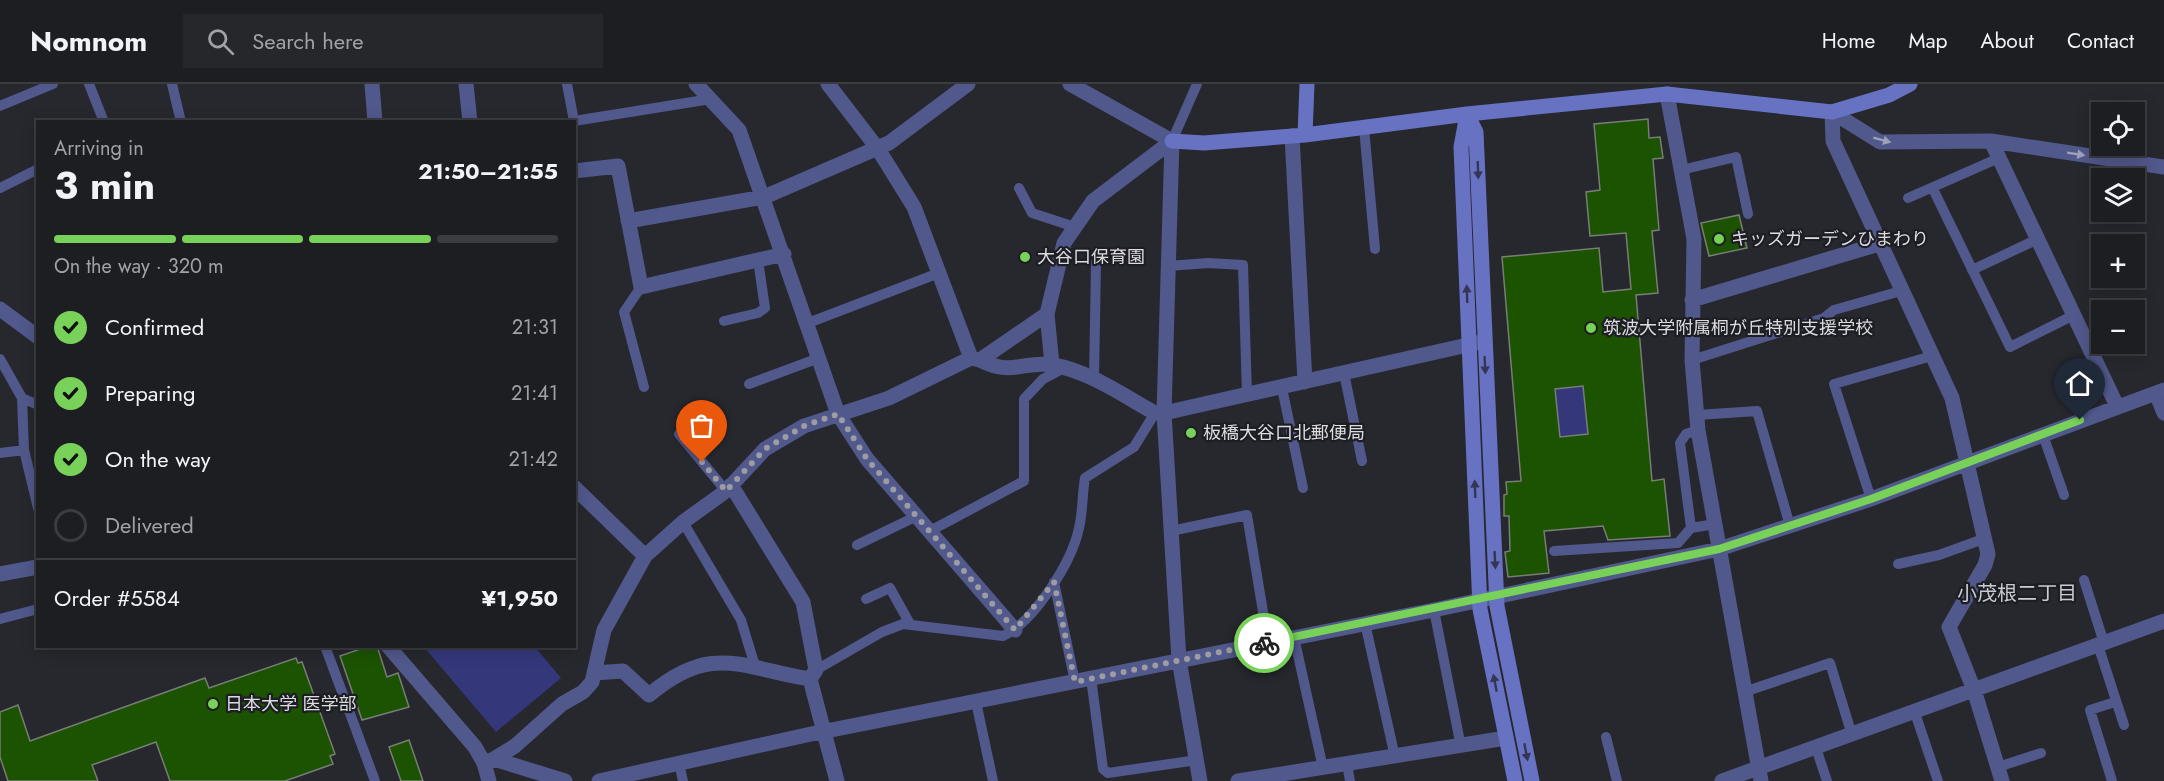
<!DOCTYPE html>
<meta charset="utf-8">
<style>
:root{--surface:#1c1e22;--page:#25272a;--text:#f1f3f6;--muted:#a0a2a5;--line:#3a3c40;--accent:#78d259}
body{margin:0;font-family:Jost,"Noto Sans JP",sans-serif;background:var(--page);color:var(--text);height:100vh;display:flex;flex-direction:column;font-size:22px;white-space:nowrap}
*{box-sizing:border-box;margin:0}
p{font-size:20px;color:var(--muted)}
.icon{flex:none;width:33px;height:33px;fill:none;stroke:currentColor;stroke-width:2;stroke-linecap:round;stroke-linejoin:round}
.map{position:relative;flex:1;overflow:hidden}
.panel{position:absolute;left:36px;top:36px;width:540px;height:528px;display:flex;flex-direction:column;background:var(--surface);border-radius:0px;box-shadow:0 3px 15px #0003,0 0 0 2px var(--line)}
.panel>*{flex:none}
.buttons{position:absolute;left:2091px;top:18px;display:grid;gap:12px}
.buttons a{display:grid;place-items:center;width:54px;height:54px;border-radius:0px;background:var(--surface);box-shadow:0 3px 15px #0003,0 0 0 2px var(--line);font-size:30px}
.pin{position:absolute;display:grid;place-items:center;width:51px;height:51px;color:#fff;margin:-62px -26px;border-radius:50% 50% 50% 0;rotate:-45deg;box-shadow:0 0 6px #0007}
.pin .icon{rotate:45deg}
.courier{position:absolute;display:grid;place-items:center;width:60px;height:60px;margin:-30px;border:4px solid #78d259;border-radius:50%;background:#fff;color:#222;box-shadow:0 2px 8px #0007}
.summary em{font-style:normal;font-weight:700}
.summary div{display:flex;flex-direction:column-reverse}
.summary{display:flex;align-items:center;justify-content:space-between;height:102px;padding:0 18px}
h1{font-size:39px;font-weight:700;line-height:45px}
.bar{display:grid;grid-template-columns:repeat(4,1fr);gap:9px 6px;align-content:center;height:72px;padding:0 18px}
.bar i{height:8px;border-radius:4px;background:var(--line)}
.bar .on{background:var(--accent)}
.bar p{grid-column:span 4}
.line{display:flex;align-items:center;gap:15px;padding:0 18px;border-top:2px solid var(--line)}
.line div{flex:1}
ol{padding:0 18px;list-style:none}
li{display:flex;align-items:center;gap:18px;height:66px}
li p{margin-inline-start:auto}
li .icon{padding:6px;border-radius:50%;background:var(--accent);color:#111;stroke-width:4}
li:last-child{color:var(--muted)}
li i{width:33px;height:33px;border:3px solid var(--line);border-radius:50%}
header{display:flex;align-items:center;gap:36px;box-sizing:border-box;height:84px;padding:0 30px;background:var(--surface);border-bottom:2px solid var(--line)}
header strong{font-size:28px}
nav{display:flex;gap:33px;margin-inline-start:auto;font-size:21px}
.search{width:420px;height:54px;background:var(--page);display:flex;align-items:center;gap:15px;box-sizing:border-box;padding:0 21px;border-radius:0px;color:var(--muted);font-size:22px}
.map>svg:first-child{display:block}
.green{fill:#34387b}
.building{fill:#1b5300;stroke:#787d76;stroke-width:1.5;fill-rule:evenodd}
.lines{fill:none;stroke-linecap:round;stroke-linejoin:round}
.lane{stroke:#51588b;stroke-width:10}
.street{stroke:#51588b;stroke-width:15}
.secondary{stroke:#6872c3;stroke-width:15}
.oneway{fill:#9da0ba}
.oneway2{fill:#343754}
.done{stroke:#9c9ca2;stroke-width:6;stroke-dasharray:0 10.8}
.route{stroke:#78d259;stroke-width:8}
.poi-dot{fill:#78d259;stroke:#1d1e24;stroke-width:2}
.labels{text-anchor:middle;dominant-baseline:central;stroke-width:4.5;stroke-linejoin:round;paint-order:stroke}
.poi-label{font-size:18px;fill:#dbdbe0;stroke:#1d1e24;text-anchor:start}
.neighbourhood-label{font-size:20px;fill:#c9cad2;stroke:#1d1e24}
</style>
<header>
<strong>Nomnom</strong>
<div class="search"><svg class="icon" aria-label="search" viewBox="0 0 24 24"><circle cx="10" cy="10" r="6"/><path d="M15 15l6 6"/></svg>Search here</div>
<nav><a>Home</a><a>Map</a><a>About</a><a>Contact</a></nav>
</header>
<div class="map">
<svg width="2164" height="697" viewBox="0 0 2164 697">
<rect width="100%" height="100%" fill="#26282e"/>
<path class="green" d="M 1583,302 L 1588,350 L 1560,353 L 1555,305 Z
M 424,563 L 535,563 L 561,594 L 496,648 Z"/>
<path class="building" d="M 1648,35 L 1649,54 L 1660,53 L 1663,74 L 1653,75 L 1659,146 L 1652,147 L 1658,209 L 1636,211 L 1652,397 L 1664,395 L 1670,452 L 1608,456 L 1603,442 L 1544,447 L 1549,489 L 1508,493 L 1505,468 L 1510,467 L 1509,432 L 1504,432 L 1504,411 L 1507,410 L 1506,398 L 1521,397 L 1502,173 L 1599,164 L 1603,208 L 1631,205 L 1626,149 L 1590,152 L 1586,108 L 1600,106 L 1594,40 ZM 1583,302 L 1588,350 L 1560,353 L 1555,305 Z
M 1739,131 L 1747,164 L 1709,172 L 1701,139 Z
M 369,562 L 377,562 L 387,593 L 398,589 L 409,623 L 362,636 L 340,572 Z
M 296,574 L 298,579 L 302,578 L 335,670 L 330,672 L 333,680 L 285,697 L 170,697 L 156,658 L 92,681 L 98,697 L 8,697 L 0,673 L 0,628 L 18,621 L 30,657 L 205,594 L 209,604 Z
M 409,656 L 423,697 L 401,697 L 389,663 Z"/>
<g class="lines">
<path class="lane" d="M 89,0 L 104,38
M 172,0 L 181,38
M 567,0 L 574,37 L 711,15
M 0,22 L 53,0
M 1364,44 L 1375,165
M 1172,57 L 1197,0
M 1681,86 L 1736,73 L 1748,130
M 0,104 L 38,85
M 1019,104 L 1032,129 L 1075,143
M 1933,105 L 2010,263 L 2074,231
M 1908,114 L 1999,74
M 1168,182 L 1208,179 L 1243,181 L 1247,311
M 1972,186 L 2038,155
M 641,203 L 624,228 L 644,303
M 724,237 L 758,229 L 765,224 L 758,176
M 808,239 L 939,189
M 0,275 L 22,314 L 38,321
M 1692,276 L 1824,234 L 1834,226 L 1901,207
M 1344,289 L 1362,377
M 1094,296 L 1096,178
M 749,300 L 819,274
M 1282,304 L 1303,404
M 22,314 L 24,366 L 38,424
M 1697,331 L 1757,327 L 1790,442
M 1698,346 L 1686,350 L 1680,359 L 1691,444 L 1715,440
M 679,350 L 726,407
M 2043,351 L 2064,411
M 0,369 L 24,366
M 1871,415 L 1834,300 L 1932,272
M 683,438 L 741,536 L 755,582
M 930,447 L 1024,397 L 1024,315 L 1043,295 L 1064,284
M 1171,447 L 1247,431 L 1268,558
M 857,461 L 917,432
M 1554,467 L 1678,459 L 1691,444
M 1898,480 L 1939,471 L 1986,454
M 2084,496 L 2104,559
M 1054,498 L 1075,598
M 866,515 L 890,504 L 910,540
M 1434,526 L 1461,663
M 0,535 L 38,525
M 1365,539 L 1395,673
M 1294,553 L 1323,684
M 2098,561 L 2124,641
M 325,562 L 375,697
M 816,586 L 882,548 L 903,540 L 1003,552 C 1034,538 1072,478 1079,444 C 1083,428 1082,411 1085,394 L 1134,363 L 1155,329
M 1091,594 L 1103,685 L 1108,689 L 1197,676
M 1744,608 L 1830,579 L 1852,651
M 976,618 L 993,697
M 1915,629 L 1938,697
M 1606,653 L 1617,697
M 1816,664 L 1827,697
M 679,679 L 683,697
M 1347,680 L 1350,697
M 1998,683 L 2041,669
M 2112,697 L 2090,626 L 2115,618"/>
<path class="street" d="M 372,0 L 375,38
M 466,0 L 470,38
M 696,0 L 739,46 L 838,330 L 867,375 L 1015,546
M 828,0 L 878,65 L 914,123 L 971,274
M 1070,0 L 1172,57
M 1667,10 L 1694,155 L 1692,276 L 1698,346 L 1761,697
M 1832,28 L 1833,57 L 1952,314 L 1988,470 L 1985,481 L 1949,543 L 1974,606 L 2002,697
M 1832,28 L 1880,58 L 1991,57 L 2164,83
M 1292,52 L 1305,298
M 1172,57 L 1164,329 L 1179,576 L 1200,697
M 1991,57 L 2117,322
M 574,87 L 618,82 L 641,203 L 784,170
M 628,137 L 764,113 L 889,59 L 968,0
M 1692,216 L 1879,160
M 0,225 L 38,253
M 1047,230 L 1052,280
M 980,276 C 1013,293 1024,276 1053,281 C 1089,287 1124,312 1155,329 L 1164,329 L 1481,258
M 2156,309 L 2164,329
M 731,401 L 803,518 L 816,586 L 810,595 L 837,697
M 574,403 L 645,472
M 0,490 L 38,483
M 388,562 L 475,663 L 484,679 L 494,675 L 565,697
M 594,589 L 623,587 L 649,611 C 712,558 741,584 810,595
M 494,675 L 515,662 L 562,620 L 583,608 L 592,598 L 604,546 L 645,472 L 683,438 L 726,407 L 765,365 L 804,342 L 889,314 L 971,274 L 980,276 L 1047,230 L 1064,159 L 1093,117 L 1172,57
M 484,679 L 489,697
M 599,697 L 811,650 L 1434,526 L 1719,465 L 1871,415 L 2164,306
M 1238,697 L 1506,654
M 1722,697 L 2164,537"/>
<path class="secondary" d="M 1467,30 L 1476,48 L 1497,522 L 1532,697
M 1467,30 L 1461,63 L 1480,525 L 1515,697
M 1305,51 L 1307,0
M 1172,57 L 1204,59 L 1305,51 L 1467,30 L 1667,10 L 1832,28 L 1889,11 L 1910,0"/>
</g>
<defs><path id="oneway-solid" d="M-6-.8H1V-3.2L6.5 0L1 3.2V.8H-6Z" transform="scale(1.5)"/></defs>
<g class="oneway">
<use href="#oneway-solid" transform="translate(1882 56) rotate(15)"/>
<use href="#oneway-solid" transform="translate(2076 70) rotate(9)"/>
</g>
<g class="oneway2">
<use href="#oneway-solid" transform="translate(1478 86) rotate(88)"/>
<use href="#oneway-solid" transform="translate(1467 210) rotate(-92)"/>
<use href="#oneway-solid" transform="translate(1485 281) rotate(87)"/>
<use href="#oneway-solid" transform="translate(1475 405) rotate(-92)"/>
<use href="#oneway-solid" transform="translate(1495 476) rotate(87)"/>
<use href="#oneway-solid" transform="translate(1495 599) rotate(-101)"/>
<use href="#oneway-solid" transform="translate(1526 668) rotate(79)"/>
</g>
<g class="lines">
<path class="done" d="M 702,378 L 726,407 L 765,365 L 804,342 L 838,330 L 867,375 L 1015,546 L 1054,498 L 1075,598 L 1264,559"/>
<path class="route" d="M 1264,559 L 1719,465 L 1871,415 L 2080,336"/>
</g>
<g class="poi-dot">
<circle cx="1719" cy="155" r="6"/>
<circle cx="1025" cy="173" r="6"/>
<circle cx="1591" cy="244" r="6"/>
<circle cx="1191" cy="349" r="6"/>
<circle cx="213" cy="620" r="6"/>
</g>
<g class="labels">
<g class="poi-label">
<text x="1731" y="155">キッズガーデンひまわり</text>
<text x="1037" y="173">大谷口保育園</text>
<text x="1603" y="244">筑波大学附属桐が丘特別支援学校</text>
<text x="1203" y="349">板橋大谷口北郵便局</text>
<text x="225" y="620">日本大学 医学部</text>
</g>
<g class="neighbourhood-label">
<text x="2017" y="509">小茂根二丁目</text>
</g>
</g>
</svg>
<div class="buttons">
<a><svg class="icon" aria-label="locate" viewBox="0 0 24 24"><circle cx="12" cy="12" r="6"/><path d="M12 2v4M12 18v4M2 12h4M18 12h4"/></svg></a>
<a><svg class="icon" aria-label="layers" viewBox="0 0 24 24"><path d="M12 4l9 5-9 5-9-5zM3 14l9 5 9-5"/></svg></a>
<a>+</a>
<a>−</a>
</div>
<div class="pin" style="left:702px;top:378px;background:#ea580c"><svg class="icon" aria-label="bag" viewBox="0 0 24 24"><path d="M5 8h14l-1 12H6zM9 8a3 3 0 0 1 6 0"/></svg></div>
<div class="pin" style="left:2080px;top:336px;background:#1f2937"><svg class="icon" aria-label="home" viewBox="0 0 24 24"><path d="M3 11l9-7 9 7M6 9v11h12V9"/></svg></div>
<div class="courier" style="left:1264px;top:559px"><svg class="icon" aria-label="bike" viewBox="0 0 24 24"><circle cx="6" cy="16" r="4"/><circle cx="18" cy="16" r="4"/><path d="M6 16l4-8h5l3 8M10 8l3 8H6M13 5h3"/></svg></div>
<section class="panel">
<div class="summary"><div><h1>3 min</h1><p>Arriving in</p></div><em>21:50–21:55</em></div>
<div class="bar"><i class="on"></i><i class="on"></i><i class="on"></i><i></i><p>On the way · 320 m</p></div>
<ol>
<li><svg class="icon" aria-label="check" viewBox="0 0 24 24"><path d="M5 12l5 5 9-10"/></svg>Confirmed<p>21:31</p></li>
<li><svg class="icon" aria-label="check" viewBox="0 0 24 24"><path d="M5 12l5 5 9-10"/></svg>Preparing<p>21:41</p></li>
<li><svg class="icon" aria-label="check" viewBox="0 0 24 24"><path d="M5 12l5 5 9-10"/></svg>On the way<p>21:42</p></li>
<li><i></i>Delivered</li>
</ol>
<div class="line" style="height:78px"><div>Order #5584</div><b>¥1,950</b></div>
</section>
</div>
